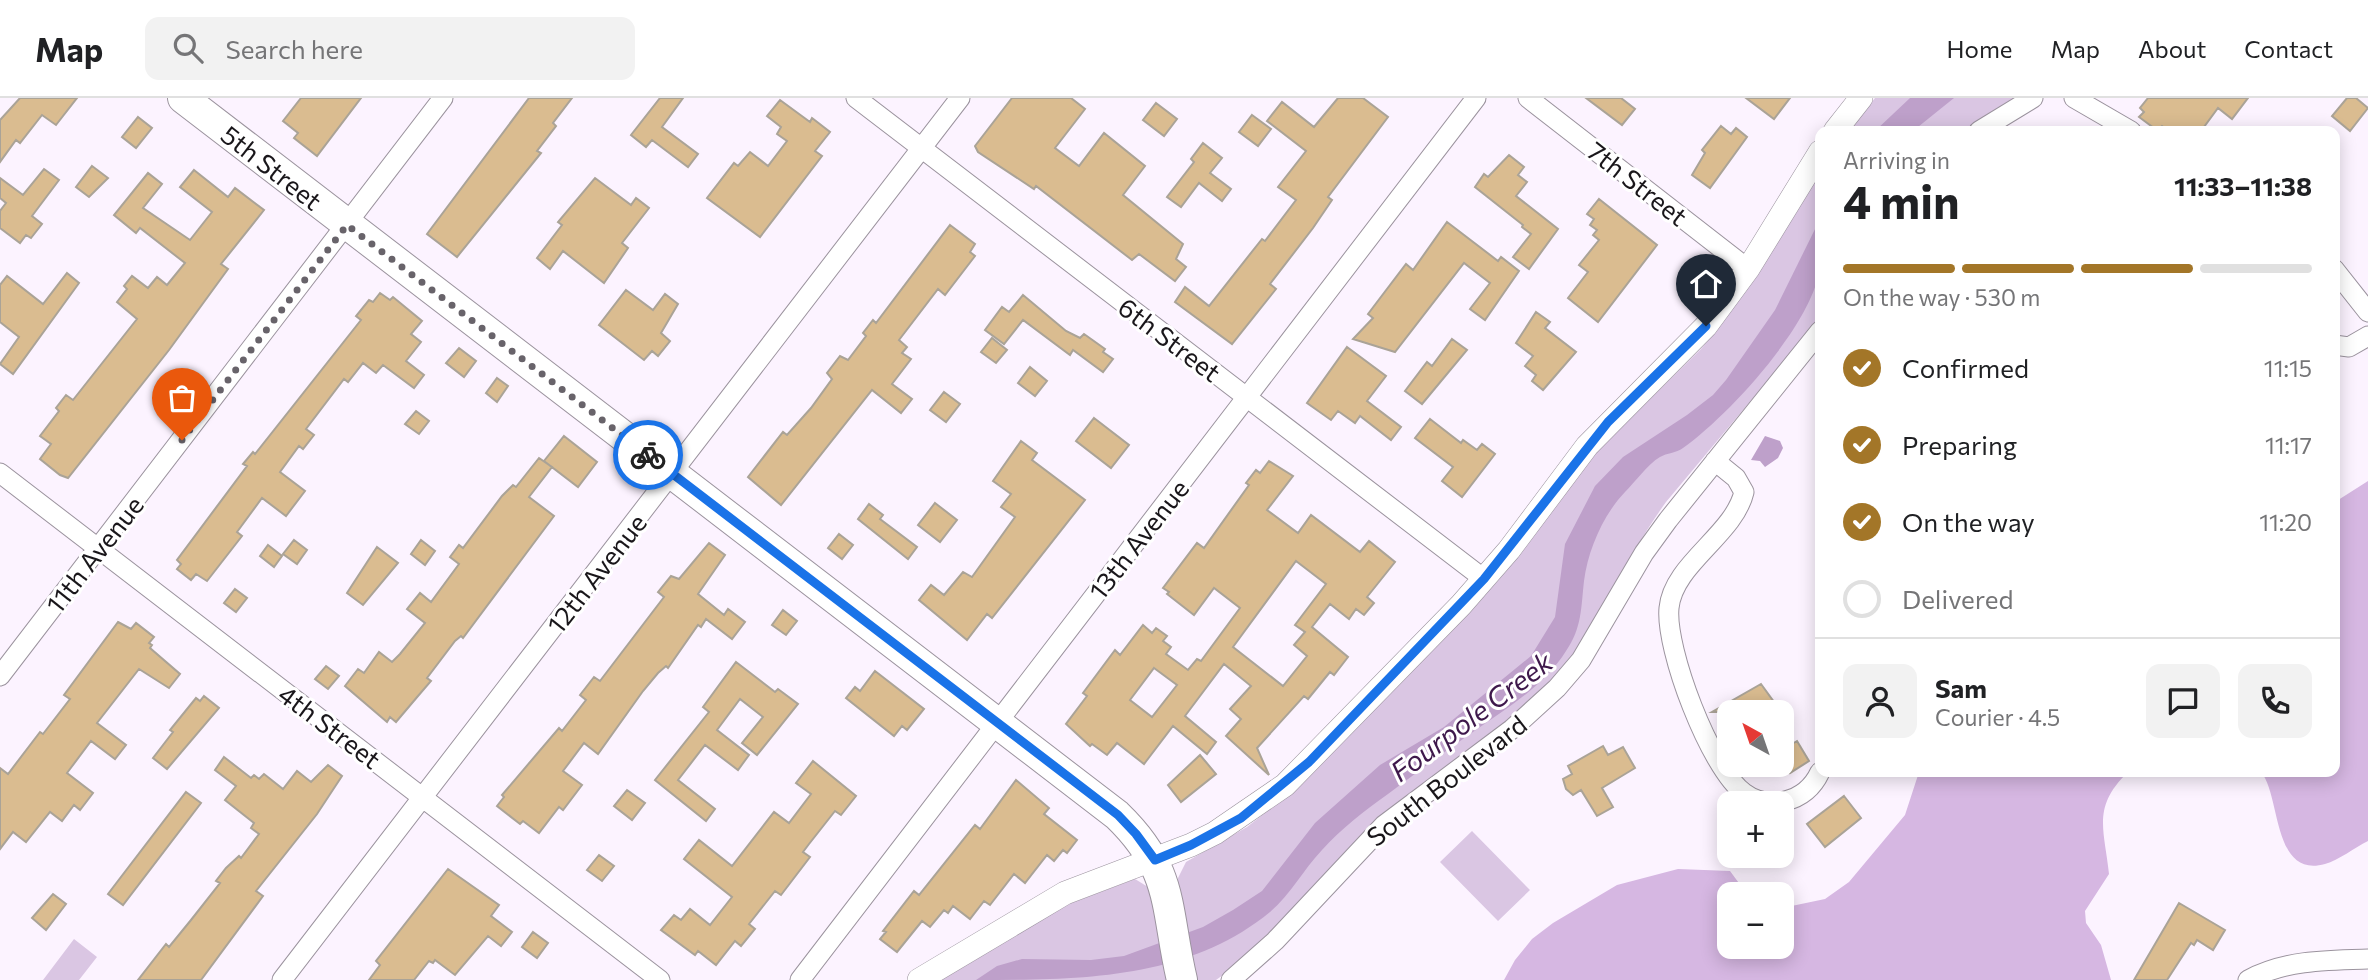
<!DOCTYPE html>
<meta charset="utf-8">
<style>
:root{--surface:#fff;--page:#f2f2f2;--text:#202124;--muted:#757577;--line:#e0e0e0;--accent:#a37628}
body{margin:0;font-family:Commissioner,sans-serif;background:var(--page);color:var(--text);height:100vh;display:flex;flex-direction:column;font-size:26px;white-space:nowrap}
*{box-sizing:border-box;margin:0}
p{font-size:23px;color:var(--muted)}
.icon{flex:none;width:38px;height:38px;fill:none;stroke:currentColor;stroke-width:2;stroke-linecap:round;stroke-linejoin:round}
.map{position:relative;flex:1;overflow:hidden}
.panel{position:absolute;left:1815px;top:28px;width:525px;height:651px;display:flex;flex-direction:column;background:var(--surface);border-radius:14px;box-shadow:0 4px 18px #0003}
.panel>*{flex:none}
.needle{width:46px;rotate:320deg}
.fabs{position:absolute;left:1717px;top:602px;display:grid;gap:14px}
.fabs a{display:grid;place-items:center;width:77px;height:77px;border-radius:14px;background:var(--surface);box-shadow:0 4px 18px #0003;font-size:35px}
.pin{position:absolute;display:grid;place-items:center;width:60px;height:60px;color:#fff;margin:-72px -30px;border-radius:50% 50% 50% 0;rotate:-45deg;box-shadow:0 0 7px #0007}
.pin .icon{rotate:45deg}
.courier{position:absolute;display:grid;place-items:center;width:70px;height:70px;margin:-35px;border:5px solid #1a73e8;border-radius:50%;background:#fff;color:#222;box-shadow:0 2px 9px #0007}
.headline em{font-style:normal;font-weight:700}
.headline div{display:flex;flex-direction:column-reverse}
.headline{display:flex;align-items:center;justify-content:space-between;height:119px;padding:0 28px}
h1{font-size:46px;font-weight:700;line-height:52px}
.bar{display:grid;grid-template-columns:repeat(4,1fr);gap:10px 7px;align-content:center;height:84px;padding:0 28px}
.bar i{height:9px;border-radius:5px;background:var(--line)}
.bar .current{background:var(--accent)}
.bar p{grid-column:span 4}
.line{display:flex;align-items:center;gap:18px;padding:0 28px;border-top:2px solid var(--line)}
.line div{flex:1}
.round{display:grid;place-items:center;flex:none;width:74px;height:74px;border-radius:14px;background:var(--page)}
ol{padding:0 28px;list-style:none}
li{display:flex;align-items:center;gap:21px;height:77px}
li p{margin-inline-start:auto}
li .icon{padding:7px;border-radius:50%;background:var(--accent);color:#fff;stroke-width:4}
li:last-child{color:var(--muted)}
li i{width:38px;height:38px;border:4px solid var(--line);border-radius:50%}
header{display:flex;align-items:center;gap:42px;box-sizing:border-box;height:98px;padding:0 35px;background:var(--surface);border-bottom:2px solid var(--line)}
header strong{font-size:33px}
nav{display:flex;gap:38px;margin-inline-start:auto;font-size:24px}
.search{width:490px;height:63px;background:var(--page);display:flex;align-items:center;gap:18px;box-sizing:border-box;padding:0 24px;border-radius:14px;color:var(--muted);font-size:26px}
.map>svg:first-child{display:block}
.green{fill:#dac6e3}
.forest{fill:#d6b7e2}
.water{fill:#bea0ca}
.building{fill:#dabc90;stroke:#aaa397;stroke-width:2;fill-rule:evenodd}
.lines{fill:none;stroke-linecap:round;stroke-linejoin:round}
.minor-casing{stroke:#9b939e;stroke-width:21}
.tertiary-casing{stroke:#9b939e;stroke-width:24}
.primary-casing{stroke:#9b939e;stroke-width:32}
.minor{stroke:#fff;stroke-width:19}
.tertiary{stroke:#fff;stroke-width:23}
.primary{stroke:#fff;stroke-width:30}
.done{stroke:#68636a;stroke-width:7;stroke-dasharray:0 12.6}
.route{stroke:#1a73e8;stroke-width:9}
.labels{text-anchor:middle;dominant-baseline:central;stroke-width:6;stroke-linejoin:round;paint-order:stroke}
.street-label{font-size:26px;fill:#19161a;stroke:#fff}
.water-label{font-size:28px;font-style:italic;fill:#3e184b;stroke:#fff}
</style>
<header>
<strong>Map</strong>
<div class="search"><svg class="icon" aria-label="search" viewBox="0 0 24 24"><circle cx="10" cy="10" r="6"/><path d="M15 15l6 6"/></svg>Search here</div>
<nav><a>Home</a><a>Map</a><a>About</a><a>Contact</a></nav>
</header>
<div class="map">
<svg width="2368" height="882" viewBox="0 0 2368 882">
<rect width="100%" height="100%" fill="#fcf3ff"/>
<path class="green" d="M 1875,0 L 2015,0 L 1968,33 L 1849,33 Z
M 1820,74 L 1820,220 L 1666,404 C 1624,462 1597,529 1553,585 L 1227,874 L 1216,882 L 1194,882 L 1178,792 L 1178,780 L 1186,764 L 1247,729 L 1296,691 L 1497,484 L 1594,356 L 1701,251 L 1720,228 L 1759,173 Z
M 1472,733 L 1530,792 L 1498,823 L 1440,764 Z
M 1135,781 L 1148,789 L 1152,795 L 1169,882 L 938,882 L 1071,805 Z
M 74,841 L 97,859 L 79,882 L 43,882 Z"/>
<path class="forest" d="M 2368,383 L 2368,743 C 2354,750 2339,762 2325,766 C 2272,781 2281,697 2261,674 L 2334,674 L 2335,404 Z
M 1919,674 L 2128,674 C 2092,709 2104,730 2109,776 L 2085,813 L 2086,825 L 2101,847 L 2111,882 L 1504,882 L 1515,862 L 1532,841 L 1553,825 L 1617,787 L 1678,771 L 1730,773 L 1747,796 L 1729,796 L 1729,849 L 1782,849 L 1782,810 L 1825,801 L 1849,784 L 1905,717 Z"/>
<path class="water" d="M 1910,0 L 1954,0 L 1913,33 L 1875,33 Z
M 1820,121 C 1820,137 1822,154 1820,170 C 1812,227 1729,317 1683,350 C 1676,355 1667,355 1660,359 C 1648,366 1635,384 1625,394 C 1603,417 1588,452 1584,483 C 1581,510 1582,530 1566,553 C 1544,588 1506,611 1473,634 C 1444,654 1416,675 1388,696 C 1365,712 1340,732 1322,752 C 1303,772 1291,796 1270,814 C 1187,882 1079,882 976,882 L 997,868 L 1022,861 L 1091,862 L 1124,858 L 1203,829 L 1233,812 L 1262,793 L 1315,725 L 1380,667 L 1444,629 L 1531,558 L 1555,519 L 1565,446 L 1595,388 L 1623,359 L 1687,317 L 1713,297 L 1726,282 L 1775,212 Z
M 1765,338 L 1780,343 L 1783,350 L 1778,360 L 1765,369 L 1760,363 L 1751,362 Z"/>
<path class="building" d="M 20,0 L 77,0 L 56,27 L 42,17 L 20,45 L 16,42 L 0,64 L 0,22 Z
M 301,0 L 361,0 L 317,58 L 294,40 L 298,35 L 283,23 Z
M 529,0 L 572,0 L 553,25 L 556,28 L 537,53 L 541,55 L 457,159 L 427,136 Z
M 660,0 L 683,0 L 662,29 L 698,56 L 688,69 L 652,42 L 646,49 L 631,37 Z
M 1012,0 L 1071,0 L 1085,11 L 1055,50 L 1079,68 L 1104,35 L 1145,68 L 1123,97 L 1183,146 L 1176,161 L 1186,169 L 1175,183 L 1139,156 L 1132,162 L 1036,88 L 1034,91 L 978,54 L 975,48 Z
M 1338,0 L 1363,0 L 1388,19 L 1328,99 L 1332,102 L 1313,130 L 1270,186 L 1276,191 L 1232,246 L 1175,204 L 1185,189 L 1209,208 L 1262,141 L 1265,143 L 1296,102 L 1278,89 L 1306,53 L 1267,23 L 1282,4 L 1314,29 Z
M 1586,0 L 1621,0 L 1635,11 L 1622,27 Z
M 1746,0 L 1790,0 L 1774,21 Z
M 2148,0 L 2248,0 L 2232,21 L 2218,10 L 2201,33 L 2169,33 L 2162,28 L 2158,33 L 2139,19 L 2144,14 L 2140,10 Z
M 2347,0 L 2356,0 L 2368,10 L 2350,33 L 2332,18 Z
M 780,2 L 810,24 L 812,20 L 830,34 L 815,53 L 822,58 L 760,139 L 707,100 L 734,65 L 738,68 L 750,54 L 768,68 L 787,43 L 777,36 L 781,29 L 767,18 Z
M 1156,5 L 1177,21 L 1164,38 L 1143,22 Z
M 1252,17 L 1271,31 L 1258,48 L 1239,34 Z
M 138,19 L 152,30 L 136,50 L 122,39 Z
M 1721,28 L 1731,36 L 1736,30 L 1747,39 L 1710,90 L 1692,77 L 1705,55 L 1702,52 Z
M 1203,45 L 1222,60 L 1210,75 L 1231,91 L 1222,103 L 1199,85 L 1181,109 L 1167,99 L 1194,64 L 1191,61 Z
M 1509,57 L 1524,69 L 1518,77 L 1527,84 L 1516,98 L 1558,131 L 1529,171 L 1513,159 L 1531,136 L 1522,129 L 1523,127 L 1475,89 L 1484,76 L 1488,79 Z
M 92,68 L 108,80 L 89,99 L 76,89 Z
M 44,71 L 59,82 L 32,118 L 42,126 L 31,140 L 26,137 L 20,145 L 0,130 L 0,113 L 6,105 L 0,100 L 0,80 L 23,97 Z
M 194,72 L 228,99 L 235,90 L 264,112 L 221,166 L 228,171 L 169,252 L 68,380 L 60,377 L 40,361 L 51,346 L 40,338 L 59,313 L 56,310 L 66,297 L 73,302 L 137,221 L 117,204 L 127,191 L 124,188 L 132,178 L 148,190 L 157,179 L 167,187 L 185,165 L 140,130 L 136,135 L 114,117 L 148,75 L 162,86 L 143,110 L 190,142 L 212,114 L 180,89 Z
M 595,80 L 631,107 L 636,100 L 649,110 L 622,145 L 628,150 L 604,185 L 563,153 L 550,171 L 537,160 L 562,127 L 558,124 Z
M 1599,101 L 1657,147 L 1598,224 L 1568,200 L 1588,174 L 1579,167 L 1599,142 L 1593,137 L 1597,132 L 1590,127 L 1594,121 L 1587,116 Z
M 1447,124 L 1498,163 L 1501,159 L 1519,173 L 1485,222 L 1470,211 L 1490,185 L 1464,165 L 1395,254 L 1353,241 L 1373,220 L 1368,216 L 1406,166 L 1413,172 Z
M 950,127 L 975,146 L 970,154 L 975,158 L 945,197 L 938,191 L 899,242 L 907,249 L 902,255 L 911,261 L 892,286 L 912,301 L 901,315 L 872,292 L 781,407 L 748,379 L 783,334 L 787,337 L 811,310 L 832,281 L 827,275 L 840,258 L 848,262 L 866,238 L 863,235 L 873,222 L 876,225 Z
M 67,175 L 79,185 L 13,276 L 0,266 L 19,239 L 0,224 L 0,187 L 7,178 L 43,206 Z
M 626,192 L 653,212 L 665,196 L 678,206 L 661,235 L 670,243 L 658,258 L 652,253 L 644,262 L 599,227 Z
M 380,195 L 390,202 L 393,199 L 422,223 L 411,236 L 421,244 L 406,263 L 424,277 L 414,290 L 383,267 L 376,275 L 363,265 L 348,284 L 344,281 L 306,331 L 314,337 L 303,351 L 299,348 L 280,374 L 305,393 L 286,418 L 262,400 L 237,434 L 242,438 L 207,483 L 196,476 L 191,482 L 177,471 L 181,466 L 177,462 L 247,368 L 243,366 L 253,354 L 255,356 L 361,222 L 356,218 L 369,202 L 373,204 Z
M 1023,197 L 1066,233 L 1080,240 L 1084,236 L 1105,251 L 1103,254 L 1113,261 L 1103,274 L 1073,252 L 1070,257 L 1023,222 L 1004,246 L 985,232 L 1002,209 L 1009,214 Z
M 1536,214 L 1550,224 L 1545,230 L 1576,254 L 1543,292 L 1532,283 L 1536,277 L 1525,268 L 1533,258 L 1516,245 Z
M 992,240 L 1007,252 L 996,265 L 981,254 Z
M 1452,241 L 1467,252 L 1422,306 L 1405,293 L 1427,264 L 1432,268 Z
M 1347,249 L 1386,278 L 1367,303 L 1401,329 L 1391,342 L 1360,318 L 1355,325 L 1338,313 L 1331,322 L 1307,305 Z
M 459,250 L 476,263 L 464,279 L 446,265 Z
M 1030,269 L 1047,283 L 1035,298 L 1018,285 Z
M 497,280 L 508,288 L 497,304 L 486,295 Z
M 944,294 L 960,306 L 946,324 L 930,312 Z
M 416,313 L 429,323 L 419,336 L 405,326 Z
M 1094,320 L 1129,347 L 1111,370 L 1076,343 Z
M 1430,321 L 1461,345 L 1463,342 L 1477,352 L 1482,346 L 1495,356 L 1462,399 L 1442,383 L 1453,369 L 1415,340 Z
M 564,338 L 597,364 L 578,389 L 544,363 Z
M 1021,343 L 1037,355 L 1032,362 L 1085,402 L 992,520 L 987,516 L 967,542 L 919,502 L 931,487 L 944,497 L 963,474 L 972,479 L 1015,419 L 1001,409 L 1011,396 L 993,383 Z
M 539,360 L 552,369 L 529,399 L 554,418 L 463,540 L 461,538 L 455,543 L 427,580 L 431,583 L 418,598 L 396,624 L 390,619 L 387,624 L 345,588 L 358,571 L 364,575 L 379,554 L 392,564 L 400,556 L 425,525 L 407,511 L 420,495 L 431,504 L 459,466 L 450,459 L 459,447 L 463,450 L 502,398 L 513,387 L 516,389 Z
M 1269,363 L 1293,378 L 1267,412 L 1298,435 L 1311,417 L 1360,454 L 1369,443 L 1395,464 L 1367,499 L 1374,505 L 1364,517 L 1356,511 L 1349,521 L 1330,506 L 1312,529 L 1348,559 L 1334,577 L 1330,574 L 1308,601 L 1304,598 L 1257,650 L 1269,677 L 1226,638 L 1241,621 L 1230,611 L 1251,588 L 1224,566 L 1185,618 L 1216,644 L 1207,656 L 1173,628 L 1144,666 L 1117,645 L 1107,657 L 1092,646 L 1090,648 L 1066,626 L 1087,598 L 1083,595 L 1115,552 L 1120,557 L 1143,527 L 1152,535 L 1156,530 L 1167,538 L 1163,543 L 1171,549 L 1166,556 L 1188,572 L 1197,561 L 1201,563 L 1240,510 L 1214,490 L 1194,517 L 1167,496 L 1169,494 L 1163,490 L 1197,445 L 1204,450 L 1249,387 L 1246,385 L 1256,372 L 1260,375 ZM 1296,463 L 1326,486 L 1295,527 L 1305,534 L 1294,547 L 1307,558 L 1283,588 L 1233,549 ZM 1154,570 L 1177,587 L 1152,619 L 1130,602 Z
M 935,405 L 957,422 L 940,444 L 918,427 Z
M 869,406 L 883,417 L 880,421 L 917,449 L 908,461 L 858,421 Z
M 839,436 L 853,447 L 842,461 L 828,450 Z
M 294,442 L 307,452 L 297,466 L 283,456 Z
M 421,442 L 435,453 L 425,467 L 411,456 Z
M 709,445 L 725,457 L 698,496 L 724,517 L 728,511 L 745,524 L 732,541 L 706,521 L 701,529 L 698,527 L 668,570 L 666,568 L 658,575 L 643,593 L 598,656 L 584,645 L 563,673 L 582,687 L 563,712 L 559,709 L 539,735 L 523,723 L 520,726 L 497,708 L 504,699 L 502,697 L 559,630 L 562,633 L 586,602 L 580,597 L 594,579 L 600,583 L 664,499 L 658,494 L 671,478 L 679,481 Z
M 268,447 L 282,458 L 274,469 L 260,458 Z
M 377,449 L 398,465 L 363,507 L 347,495 Z
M 235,491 L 247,500 L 236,514 L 224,505 Z
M 783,512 L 797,523 L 786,537 L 772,527 Z
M 118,524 L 131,531 L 136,525 L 154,539 L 149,545 L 152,547 L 150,550 L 180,576 L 169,590 L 139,571 L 97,625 L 126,647 L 115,661 L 91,643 L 67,675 L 93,695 L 80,712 L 74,707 L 62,723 L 50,714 L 26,744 L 13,734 L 0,751 L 0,670 L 8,676 L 40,634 L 43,636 L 70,601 L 64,597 Z
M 736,564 L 775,594 L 778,591 L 798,606 L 757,657 L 742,645 L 763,619 L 740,601 L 717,632 L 749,657 L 738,672 L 705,647 L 678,682 L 715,711 L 706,723 L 655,682 L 709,614 L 703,609 Z
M 326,568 L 339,578 L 328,591 L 315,581 Z
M 875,573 L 924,611 L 907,632 L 902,628 L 894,638 L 846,600 L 855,589 L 860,593 Z
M 1761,586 L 1774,604 L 1765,609 L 1768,614 L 1712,614 Z
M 204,598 L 219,610 L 167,671 L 153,660 L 173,634 L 170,632 L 196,600 L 200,603 Z
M 1797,643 L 1809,663 L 1790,675 L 1782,661 L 1782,652 Z
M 1603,648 L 1608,657 L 1623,649 L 1635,670 L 1602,690 L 1613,709 L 1597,718 L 1581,692 L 1573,697 L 1566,691 L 1563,681 L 1572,676 L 1568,668 Z
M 1200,657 L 1216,676 L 1181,704 L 1168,687 Z
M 224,659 L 251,680 L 254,677 L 259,681 L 264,676 L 283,691 L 297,673 L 311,684 L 328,667 L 342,678 L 317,716 L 256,793 L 263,798 L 201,882 L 138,882 L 166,846 L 169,849 L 191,822 L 220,785 L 216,783 L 226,770 L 239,758 L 241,760 L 259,736 L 251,730 L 254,725 L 225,702 L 236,688 L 215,672 Z
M 813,663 L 856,698 L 841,717 L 835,713 L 809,746 L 803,754 L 810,759 L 781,797 L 775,793 L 749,826 L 755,831 L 741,848 L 735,843 L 716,867 L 698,853 L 695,857 L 661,832 L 674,817 L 681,822 L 690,811 L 710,827 L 732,799 L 684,761 L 699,742 L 732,768 L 774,714 L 789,725 L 811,696 L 796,685 Z
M 1016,682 L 1049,710 L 1044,716 L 1077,742 L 1067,755 L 1063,752 L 1054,763 L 1047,757 L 1025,785 L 1014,776 L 990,807 L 984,803 L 970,821 L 953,808 L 948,815 L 944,812 L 930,829 L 922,823 L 897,854 L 880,841 L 886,834 L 883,833 L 914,793 L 919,797 L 975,727 L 980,731 Z
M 627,692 L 645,705 L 632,722 L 614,708 Z
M 186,694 L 201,705 L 123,807 L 108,796 Z
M 1844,698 L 1861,720 L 1825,749 L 1807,726 Z
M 599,757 L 614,768 L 602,783 L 587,772 Z
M 448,771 L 499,807 L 491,818 L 512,834 L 501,848 L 488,838 L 455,877 L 435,862 L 433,865 L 429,863 L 414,882 L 369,882 L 380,867 L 376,863 Z
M 53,796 L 66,806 L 46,832 L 32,820 Z
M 2179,805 L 2225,832 L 2213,852 L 2197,842 L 2194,847 L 2191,845 L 2167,882 L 2134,882 Z
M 533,834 L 548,845 L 537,860 L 522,849 Z"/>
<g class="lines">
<defs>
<path id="minor" d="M 856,0 L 1484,481
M 1528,0 L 1748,171
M 2074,0 L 2131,33
M 1979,33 L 2033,0
M 2334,171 L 2368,214
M 2334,247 L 2349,249 L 2368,238
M 1715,363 L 1736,380 L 1744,394 C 1734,437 1673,466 1669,510 C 1665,551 1710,670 1744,695 C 1756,704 1771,706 1785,703 C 1802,699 1813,689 1820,674
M 0,375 L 660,882
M 0,578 L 443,0
M 282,882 L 960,0
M 800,882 L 1476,0
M 1231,882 L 1275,843 L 1384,727 L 1512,631 L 1557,590 L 1581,562 L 1644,455 L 1668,422 L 1820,233
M 2248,882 C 2285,862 2327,862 2368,861"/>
<path id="tertiary" d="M 1835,33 L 1861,0
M 919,882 L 1065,795 L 1191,747 L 1215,735 L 1285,687 L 1461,507 L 1509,452 L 1587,348 L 1706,228 L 1748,171 L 1820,54"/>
<path id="primary" d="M 183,0 L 1117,717 C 1175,773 1165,810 1182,882"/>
</defs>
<use href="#minor" class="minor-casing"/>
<use href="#tertiary" class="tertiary-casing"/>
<use href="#primary" class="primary-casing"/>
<use href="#minor" class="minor"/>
<use href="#tertiary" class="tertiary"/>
<use href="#primary" class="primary"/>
</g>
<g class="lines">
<path class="done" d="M 182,342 L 347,127 L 648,357"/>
<path class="route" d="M 648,357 L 1118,717 L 1136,736 L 1155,762 L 1191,747 L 1241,720 L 1309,664 L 1484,481 L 1608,324 L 1706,228"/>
</g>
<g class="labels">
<g class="street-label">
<text transform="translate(272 69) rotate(38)">5th Street</text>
<text transform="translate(1638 85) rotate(38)">7th Street</text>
<text transform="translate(1170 241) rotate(37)">6th Street</text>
<text transform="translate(1138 441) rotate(-52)">13th Avenue</text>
<text transform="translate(94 456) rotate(-52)">11th Avenue</text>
<text transform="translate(596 475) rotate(-52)">12th Avenue</text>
<text transform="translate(330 628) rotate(37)">4th Street</text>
<text transform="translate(1446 682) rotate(-38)">South Boulevard</text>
</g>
<g class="water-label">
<text transform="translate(1471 618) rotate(-37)">Fourpole Creek</text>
</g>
</g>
</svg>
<div class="fabs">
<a><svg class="needle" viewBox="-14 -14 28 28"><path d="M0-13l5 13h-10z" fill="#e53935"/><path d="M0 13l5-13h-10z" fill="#757577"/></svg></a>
<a>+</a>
<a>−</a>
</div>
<div class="pin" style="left:182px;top:342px;background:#ea580c"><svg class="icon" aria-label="bag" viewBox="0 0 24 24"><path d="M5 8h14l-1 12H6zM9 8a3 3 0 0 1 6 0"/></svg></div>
<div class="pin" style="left:1706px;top:228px;background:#1f2937"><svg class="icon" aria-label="home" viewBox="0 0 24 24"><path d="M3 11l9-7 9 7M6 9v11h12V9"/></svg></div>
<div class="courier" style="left:648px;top:357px"><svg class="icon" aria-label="bike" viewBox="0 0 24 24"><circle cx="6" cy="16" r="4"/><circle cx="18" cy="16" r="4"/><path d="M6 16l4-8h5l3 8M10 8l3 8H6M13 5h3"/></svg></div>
<section class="panel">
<div class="headline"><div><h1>4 min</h1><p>Arriving in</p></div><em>11:33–11:38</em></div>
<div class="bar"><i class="current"></i><i class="current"></i><i class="current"></i><i></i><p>On the way · 530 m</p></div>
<ol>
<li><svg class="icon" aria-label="check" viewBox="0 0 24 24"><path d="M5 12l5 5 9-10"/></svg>Confirmed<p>11:15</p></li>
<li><svg class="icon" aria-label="check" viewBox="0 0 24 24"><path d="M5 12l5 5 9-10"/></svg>Preparing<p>11:17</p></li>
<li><svg class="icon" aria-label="check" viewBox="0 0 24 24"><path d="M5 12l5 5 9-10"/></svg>On the way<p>11:20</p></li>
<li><i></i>Delivered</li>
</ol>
<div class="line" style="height:126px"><a class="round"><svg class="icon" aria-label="person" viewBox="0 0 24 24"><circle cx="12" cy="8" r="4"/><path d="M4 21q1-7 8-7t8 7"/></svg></a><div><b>Sam</b><p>Courier · 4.5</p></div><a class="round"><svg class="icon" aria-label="chat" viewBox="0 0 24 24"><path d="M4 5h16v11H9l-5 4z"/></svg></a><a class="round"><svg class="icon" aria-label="phone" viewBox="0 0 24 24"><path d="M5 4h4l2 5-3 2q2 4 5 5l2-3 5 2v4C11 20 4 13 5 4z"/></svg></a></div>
</section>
</div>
